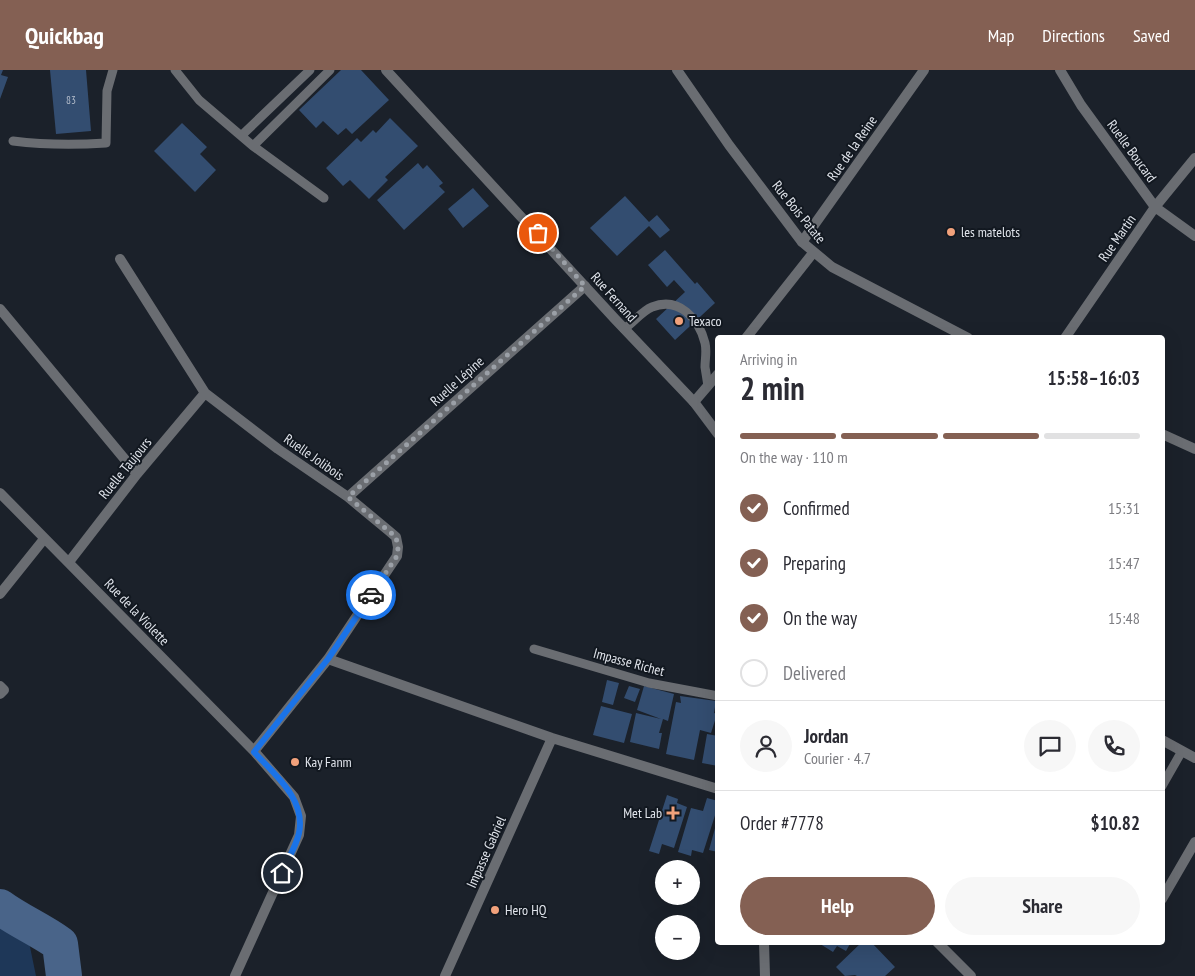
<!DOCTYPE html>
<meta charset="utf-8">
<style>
:root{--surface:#fff;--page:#f7f7f7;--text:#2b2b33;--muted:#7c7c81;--line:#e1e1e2;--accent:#846053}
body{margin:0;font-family:"PT Sans Narrow",sans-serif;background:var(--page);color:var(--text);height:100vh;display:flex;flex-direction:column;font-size:19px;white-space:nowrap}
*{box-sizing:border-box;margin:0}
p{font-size:16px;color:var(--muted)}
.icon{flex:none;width:28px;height:28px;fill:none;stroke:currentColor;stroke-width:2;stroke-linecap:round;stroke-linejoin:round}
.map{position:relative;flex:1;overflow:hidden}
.panel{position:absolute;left:715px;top:265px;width:450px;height:610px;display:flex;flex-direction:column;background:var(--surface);border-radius:5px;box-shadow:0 5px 20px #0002}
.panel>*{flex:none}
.buttons{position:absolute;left:655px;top:790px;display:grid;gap:10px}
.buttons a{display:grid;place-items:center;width:45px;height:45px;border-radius:50%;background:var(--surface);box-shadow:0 5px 20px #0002;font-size:25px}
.pin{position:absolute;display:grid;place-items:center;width:42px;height:42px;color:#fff;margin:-21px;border:2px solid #fff;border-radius:50%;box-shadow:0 1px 5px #0007}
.courier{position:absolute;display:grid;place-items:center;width:50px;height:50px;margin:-25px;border:4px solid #1a73e8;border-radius:50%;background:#fff;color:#222;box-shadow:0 1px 6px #0007}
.overview em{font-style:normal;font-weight:700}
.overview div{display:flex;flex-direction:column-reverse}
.overview{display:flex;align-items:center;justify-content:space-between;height:85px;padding:0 25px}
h1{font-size:32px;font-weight:700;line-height:38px}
.bar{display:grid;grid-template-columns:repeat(4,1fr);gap:8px 5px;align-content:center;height:60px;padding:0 25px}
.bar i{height:6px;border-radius:4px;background:var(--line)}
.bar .selected{background:var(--accent)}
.bar p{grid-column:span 4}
.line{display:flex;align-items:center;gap:12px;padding:0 25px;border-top:1px solid var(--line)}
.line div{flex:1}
.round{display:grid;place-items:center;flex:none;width:52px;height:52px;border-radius:26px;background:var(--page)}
ol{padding:0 25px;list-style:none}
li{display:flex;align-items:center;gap:15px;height:55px}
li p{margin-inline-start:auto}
li .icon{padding:5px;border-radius:50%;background:var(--accent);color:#fff;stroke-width:4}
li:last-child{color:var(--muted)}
li i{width:28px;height:28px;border:2px solid var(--line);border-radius:50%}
.button{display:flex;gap:10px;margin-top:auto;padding:10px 25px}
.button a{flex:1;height:58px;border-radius:30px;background:var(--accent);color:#fff;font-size:20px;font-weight:700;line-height:58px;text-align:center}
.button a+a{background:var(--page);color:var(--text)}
header{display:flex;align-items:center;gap:30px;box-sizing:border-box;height:70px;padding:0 25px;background:var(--accent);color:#fff}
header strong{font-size:24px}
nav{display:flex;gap:28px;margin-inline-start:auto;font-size:18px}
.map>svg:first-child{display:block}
.green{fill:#1e3758}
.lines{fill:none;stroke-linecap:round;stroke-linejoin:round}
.river{stroke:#496489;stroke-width:36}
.building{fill:#334d70}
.service{stroke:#6a6d72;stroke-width:9}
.minor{stroke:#6a6d72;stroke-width:10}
.tertiary{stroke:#6a6d72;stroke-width:10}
.done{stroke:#9ba0a7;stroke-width:5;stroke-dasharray:0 9}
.route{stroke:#1a73e8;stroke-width:6}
.poi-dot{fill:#f1a17b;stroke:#121820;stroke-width:2}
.labels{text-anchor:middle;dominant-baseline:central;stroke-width:4;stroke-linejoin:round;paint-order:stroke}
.number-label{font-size:11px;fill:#b5becc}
.street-label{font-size:14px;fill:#e0e4eb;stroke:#121820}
.poi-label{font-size:14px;fill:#e0e4eb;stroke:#121820;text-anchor:start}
</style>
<header>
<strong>Quickbag</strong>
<nav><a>Map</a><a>Directions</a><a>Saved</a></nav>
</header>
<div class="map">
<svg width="1195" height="906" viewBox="0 0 1195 906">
<rect width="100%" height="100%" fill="#1b212a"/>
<path class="green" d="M 0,856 L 29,872 L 36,906 L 0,906 Z"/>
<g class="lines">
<path class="river" d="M 0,837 C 19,851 41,860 60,874 L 64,906"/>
</g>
<path class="building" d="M 0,0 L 3,0 L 1,5 L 8,7 L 0,29 Z
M 50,0 L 86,0 L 91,61 L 56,64 Z
M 341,0 L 361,0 L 389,30 L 352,64 L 346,58 L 338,65 L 323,51 L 316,58 L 299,40 Z
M 390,48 L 418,76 L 385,107 L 388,110 L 369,129 L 350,110 L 343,116 L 326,98 L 357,68 L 361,72 L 373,60 L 376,63 Z
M 182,53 L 207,77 L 200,84 L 216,100 L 195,122 L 154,81 Z
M 418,93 L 423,99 L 427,95 L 443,113 L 439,116 L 445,122 L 404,160 L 377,130 Z
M 473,118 L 489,136 L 463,158 L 448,139 Z
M 625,126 L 649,152 L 657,145 L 670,160 L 660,168 L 649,156 L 617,186 L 590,158 Z
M 665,180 L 695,214 L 697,212 L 715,233 L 675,270 L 656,249 L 685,222 L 674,210 L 667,217 L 648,195 Z
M 607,610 L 619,613 L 613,635 L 602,632 Z
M 629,616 L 640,619 L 635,632 L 624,628 Z
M 644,616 L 674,624 L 668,651 L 663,649 L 659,663 L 662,663 L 659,679 L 630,672 L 636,643 L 661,649 L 637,640 Z
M 680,626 L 716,631 L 714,643 L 717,644 L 711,663 L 700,660 L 694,690 L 666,684 L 676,632 L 681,633 Z
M 601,636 L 632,644 L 624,673 L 593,665 Z
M 707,664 L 718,666 L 718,696 L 702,693 Z
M 667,725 L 678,729 L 677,733 L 687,737 L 674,778 L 662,774 L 659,784 L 649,781 Z
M 707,728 L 718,731 L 718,736 L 703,783 L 692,780 L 691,786 L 678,782 L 691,738 L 703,741 Z
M 717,751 L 718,751 L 718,782 L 709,780 Z
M 817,872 L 851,872 L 846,881 L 837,876 L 833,882 Z
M 862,872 L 871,872 L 895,897 L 885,906 L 857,906 L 855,905 L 845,906 L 836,897 Z"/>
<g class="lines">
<path class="service" d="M 175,0 L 199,30 L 253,76 L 324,128
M 241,66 L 310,0
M 13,71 C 45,75 75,75 106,73 L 107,21 L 113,0
M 253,76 L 330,0
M 624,259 C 634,252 642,241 652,237 C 679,226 699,249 705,273 C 707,281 705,289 705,297 C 706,303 707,310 708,316
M 534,579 L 649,613 L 718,626
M 1162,716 L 1182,681"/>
<path class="minor" d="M 1060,0 L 1081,35 L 1155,137 L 1195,166
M 802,172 L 924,0
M 120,189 L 205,323 L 278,379 L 348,427 L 389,461 L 396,467 L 398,477 L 397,486 L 328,589 L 254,681
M 0,239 L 137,404
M 746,268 L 813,183
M 1065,268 L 1155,137 L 1195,88
M 694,332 L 718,304
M 0,423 L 254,681 L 294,727 L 301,746 L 299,765 L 235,906
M 348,427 L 585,216
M 69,492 L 137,404 L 205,323
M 0,524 L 44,469
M 328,589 L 552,668 L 718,719
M 0,616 L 4,620 L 0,624
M 1162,670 L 1195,688
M 1162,829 L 1195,772
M 764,872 L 765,906
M 445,906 L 552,668"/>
<path class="tertiary" d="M 386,0 L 615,249 L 694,332 L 718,364
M 677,0 L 729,75 L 802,172 L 832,197 L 968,268
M 1162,364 L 1195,379
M 937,872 L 971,906"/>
</g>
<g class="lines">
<path class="done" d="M 371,525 L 397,486 L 398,478 L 396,467 L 348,427 L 585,216 L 538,163"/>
<path class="route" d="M 282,803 C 287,790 296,777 299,763 C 306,729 275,705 254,682 L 328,589 L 371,525"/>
</g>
<g class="poi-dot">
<circle cx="951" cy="162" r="5"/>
<circle cx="679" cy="251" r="5"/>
<circle cx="295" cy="692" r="5"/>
<path d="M670.5 735.5h5v5h5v5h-5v5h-5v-5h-5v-5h5z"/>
<circle cx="495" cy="840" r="5"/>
</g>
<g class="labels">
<g class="number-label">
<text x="71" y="30">83</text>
</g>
<g class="street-label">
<text transform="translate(852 78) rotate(-55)">Rue de la Reine</text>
<text transform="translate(1132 81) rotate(54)">Ruelle Boucard</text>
<text transform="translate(799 142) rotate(51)">Rue Bois Patate</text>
<text transform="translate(1117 168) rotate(-55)">Rue Martin</text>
<text transform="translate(614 227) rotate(48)">Rue Fernand</text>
<text transform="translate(457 311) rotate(-42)">Ruelle Lépine</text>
<text transform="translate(314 387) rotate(35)">Ruelle Jolibois</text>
<text transform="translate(125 398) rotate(-51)">Ruelle Taujours</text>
<text transform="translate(137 542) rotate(46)">Rue de la Violette</text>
<text transform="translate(629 592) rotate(15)">Impasse Richet</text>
<text transform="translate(486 782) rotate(-66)">Impasse Gabriel</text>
</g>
<g class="poi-label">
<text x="961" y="162">les matelots</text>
<text x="689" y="251">Texaco</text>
<text x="305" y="692">Kay Fanm</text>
<text x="662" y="743" text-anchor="end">Met Lab</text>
<text x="505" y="840">Hero HQ</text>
</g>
</g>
</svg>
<div class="buttons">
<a>+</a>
<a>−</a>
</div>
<div class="pin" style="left:538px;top:163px;background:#ea580c"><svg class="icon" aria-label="bag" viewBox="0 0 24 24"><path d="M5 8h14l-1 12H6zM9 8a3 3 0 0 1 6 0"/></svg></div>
<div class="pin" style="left:282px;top:803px;background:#1f2937"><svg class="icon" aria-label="home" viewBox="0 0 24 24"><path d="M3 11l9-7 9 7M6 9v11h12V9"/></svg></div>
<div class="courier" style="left:371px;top:525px"><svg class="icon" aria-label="car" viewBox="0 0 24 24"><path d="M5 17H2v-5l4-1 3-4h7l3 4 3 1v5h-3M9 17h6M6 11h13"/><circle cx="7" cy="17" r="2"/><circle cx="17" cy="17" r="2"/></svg></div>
<section class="panel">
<div class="overview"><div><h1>2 min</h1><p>Arriving in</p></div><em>15:58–16:03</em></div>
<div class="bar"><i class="selected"></i><i class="selected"></i><i class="selected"></i><i></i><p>On the way · 110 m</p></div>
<ol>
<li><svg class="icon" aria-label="check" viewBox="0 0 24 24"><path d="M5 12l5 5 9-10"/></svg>Confirmed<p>15:31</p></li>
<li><svg class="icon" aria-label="check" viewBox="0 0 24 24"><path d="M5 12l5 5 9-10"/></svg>Preparing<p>15:47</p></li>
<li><svg class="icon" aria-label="check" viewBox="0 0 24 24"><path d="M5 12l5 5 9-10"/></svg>On the way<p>15:48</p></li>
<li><i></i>Delivered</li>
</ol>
<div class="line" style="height:90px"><a class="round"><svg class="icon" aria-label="person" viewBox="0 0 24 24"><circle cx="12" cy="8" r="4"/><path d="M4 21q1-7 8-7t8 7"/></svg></a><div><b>Jordan</b><p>Courier · 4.7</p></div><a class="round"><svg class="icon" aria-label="chat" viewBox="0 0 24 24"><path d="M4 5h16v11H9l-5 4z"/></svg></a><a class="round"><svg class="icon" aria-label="phone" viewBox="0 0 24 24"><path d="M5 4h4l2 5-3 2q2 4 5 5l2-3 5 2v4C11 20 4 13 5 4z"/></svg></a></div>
<div class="line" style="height:65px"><div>Order #7778</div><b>$10.82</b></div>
<div class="button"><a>Help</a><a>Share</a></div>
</section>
</div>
